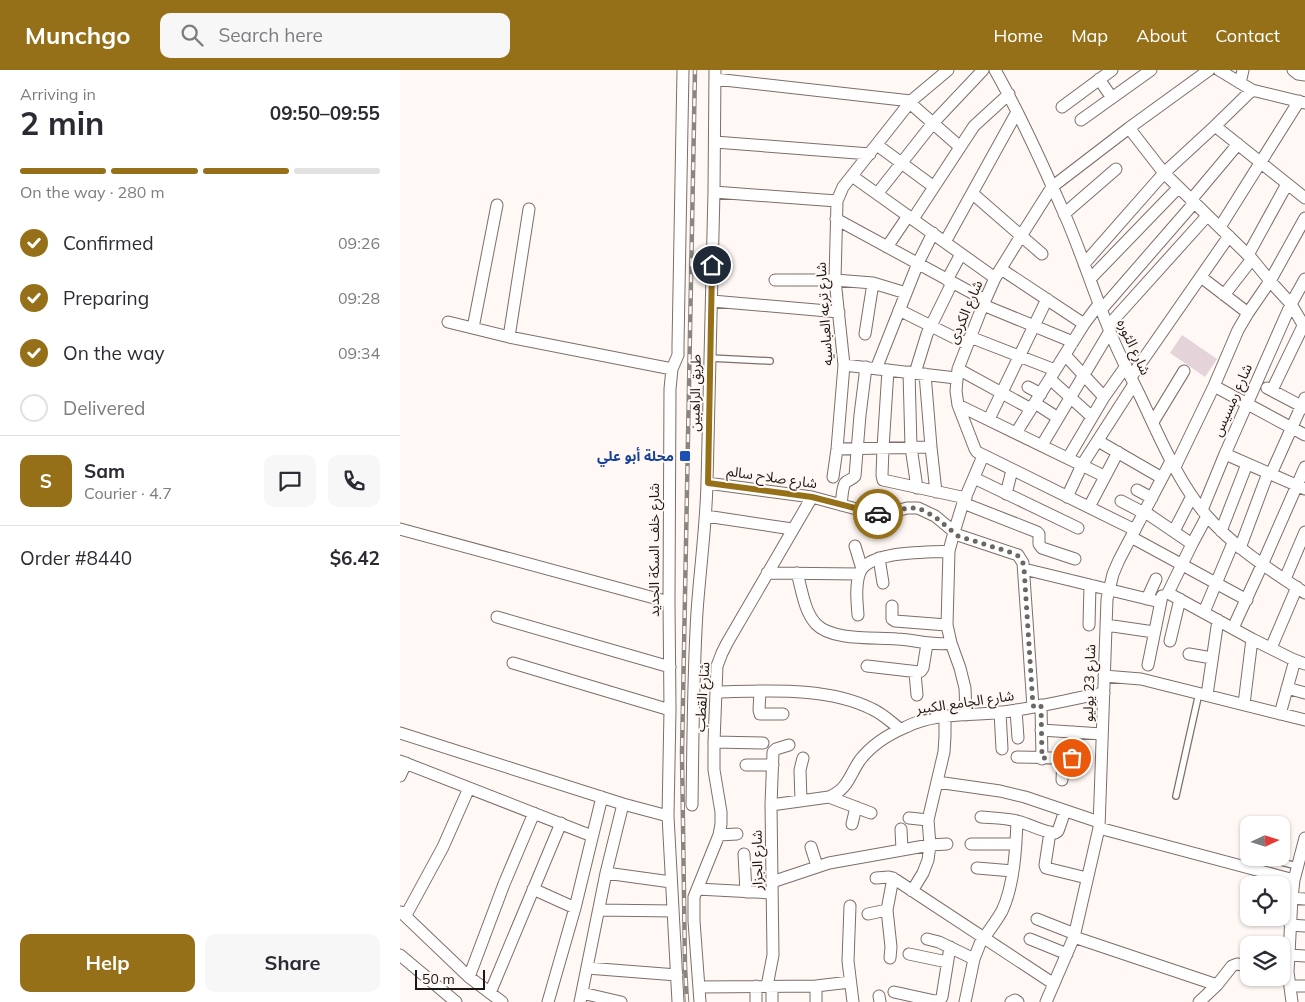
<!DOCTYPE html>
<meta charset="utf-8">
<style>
:root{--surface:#fff;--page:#f7f7f7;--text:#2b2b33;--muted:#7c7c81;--line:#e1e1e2;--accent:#957019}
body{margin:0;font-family:Mulish,"Noto Sans Arabic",sans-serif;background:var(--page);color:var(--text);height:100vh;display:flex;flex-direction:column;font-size:19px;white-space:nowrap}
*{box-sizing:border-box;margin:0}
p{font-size:16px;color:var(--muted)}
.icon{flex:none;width:28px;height:28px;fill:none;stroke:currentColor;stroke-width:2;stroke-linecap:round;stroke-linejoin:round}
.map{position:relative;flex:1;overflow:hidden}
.sheet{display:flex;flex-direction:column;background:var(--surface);width:400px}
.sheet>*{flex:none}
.needle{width:32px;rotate:86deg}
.controls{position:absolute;left:840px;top:746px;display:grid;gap:10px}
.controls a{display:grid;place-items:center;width:50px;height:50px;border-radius:10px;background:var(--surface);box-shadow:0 1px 4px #0004;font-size:25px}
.scale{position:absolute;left:15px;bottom:12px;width:70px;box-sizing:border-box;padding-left:5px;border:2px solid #1d1815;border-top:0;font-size:14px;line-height:18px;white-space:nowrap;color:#1d1815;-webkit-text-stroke:4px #fff8f5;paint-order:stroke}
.pin{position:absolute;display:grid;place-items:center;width:42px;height:42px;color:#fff;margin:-21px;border:2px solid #fff;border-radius:50%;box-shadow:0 1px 5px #0007}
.courier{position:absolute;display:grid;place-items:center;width:50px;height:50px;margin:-25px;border:4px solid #957019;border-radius:50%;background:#fff;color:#222;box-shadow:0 1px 6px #0007}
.overview em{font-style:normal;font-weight:700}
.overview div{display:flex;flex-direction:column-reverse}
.overview{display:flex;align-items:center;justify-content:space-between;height:85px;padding:0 20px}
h1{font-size:32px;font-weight:700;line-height:38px}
.bar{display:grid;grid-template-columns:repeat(4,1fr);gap:8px 5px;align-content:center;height:60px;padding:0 20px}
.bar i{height:6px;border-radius:4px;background:var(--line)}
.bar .active{background:var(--accent)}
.bar p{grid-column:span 4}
.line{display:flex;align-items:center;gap:12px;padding:0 20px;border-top:1px solid var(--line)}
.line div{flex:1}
.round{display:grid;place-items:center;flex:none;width:52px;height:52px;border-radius:10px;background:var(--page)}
ol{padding:0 20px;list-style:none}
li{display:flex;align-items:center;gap:15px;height:55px}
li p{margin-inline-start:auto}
li .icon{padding:5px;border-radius:50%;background:var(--accent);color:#fff;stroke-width:4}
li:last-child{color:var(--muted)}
li i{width:28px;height:28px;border:2px solid var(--line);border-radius:50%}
.cta{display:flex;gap:10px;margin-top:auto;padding:10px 20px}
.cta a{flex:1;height:58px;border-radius:10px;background:var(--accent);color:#fff;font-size:20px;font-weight:700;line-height:58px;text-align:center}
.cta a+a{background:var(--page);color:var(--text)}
header{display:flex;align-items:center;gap:30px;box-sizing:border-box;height:70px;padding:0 25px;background:var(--accent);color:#fff}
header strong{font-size:24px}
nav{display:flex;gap:28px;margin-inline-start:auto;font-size:18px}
.search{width:350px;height:45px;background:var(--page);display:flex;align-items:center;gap:12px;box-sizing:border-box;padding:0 18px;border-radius:10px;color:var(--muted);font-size:19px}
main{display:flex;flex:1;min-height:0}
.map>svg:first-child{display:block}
.building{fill:#e4d3d9}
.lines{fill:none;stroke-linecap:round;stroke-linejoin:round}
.lane-casing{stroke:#7d6e69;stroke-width:8}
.street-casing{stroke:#7d6e69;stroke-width:13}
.lane{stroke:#fff;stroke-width:5.5}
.street{stroke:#fff;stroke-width:11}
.rail-casing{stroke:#8b8582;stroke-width:4.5}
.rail{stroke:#fff8f5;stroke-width:2.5;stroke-dasharray:8;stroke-linecap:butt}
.done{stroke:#6c6663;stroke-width:5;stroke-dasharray:0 9}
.route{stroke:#957019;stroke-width:6}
.transit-dot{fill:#1a4fb4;stroke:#fff8f5;stroke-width:2}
.labels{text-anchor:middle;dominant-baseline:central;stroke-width:4;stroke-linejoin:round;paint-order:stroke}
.street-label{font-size:14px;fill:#1d1815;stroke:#fff8f5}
.transit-label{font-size:14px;font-weight:bold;fill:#164399;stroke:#fff8f5;text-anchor:end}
</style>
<header>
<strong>Munchgo</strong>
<div class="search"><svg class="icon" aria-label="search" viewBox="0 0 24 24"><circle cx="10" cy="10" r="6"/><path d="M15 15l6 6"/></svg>Search here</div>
<nav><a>Home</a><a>Map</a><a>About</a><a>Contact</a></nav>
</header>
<main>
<section class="sheet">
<div class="overview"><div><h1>2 min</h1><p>Arriving in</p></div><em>09:50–09:55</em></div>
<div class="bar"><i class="active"></i><i class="active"></i><i class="active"></i><i></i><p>On the way · 280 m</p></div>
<ol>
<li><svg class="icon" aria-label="check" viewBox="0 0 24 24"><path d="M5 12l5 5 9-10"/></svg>Confirmed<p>09:26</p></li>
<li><svg class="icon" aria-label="check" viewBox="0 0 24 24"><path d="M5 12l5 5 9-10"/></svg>Preparing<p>09:28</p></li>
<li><svg class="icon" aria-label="check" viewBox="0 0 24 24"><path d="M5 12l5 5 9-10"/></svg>On the way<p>09:34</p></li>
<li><i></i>Delivered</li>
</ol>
<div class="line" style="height:90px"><b class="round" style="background:var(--accent);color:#fff">S</b><div><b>Sam</b><p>Courier · 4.7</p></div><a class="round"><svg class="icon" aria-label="chat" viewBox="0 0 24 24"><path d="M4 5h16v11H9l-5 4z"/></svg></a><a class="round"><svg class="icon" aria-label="phone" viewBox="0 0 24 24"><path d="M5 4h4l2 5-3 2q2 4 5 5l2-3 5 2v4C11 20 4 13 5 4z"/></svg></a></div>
<div class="line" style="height:65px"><div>Order #8440</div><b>$6.42</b></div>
<div class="cta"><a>Help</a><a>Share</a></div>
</section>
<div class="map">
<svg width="905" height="932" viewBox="0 0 905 932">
<rect width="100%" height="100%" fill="#fff8f5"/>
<path class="building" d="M 782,265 L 817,289 L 805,307 L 770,283 Z"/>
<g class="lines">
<defs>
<path id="lane" d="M 310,288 L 370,291
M 776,726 L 799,623
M 869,789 L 893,795"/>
<path id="street" d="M 595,0 C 621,46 643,95 664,143 C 681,181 693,221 709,259 C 718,283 730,305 741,328 C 760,368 778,412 807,446 C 836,479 869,499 905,523
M 819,0 L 852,20 L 905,33
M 893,0 L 898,4 L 905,5
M 315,9 L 511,31
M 699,9 L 712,28
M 840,13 L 843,0
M 510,33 L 560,77
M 662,37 L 712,0
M 681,50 L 751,0
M 815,56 L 905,128
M 729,58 L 764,103 L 852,189 L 870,211 L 891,234 L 905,258
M 315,72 L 470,84
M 477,75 L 534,117
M 452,106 L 595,208
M 314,122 L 437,131
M 572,123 L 642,184
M 477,124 L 533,53 L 583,0
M 791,130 L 838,74
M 664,144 L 716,99
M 436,149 L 585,230
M 513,149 L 574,56 L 609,24
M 820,157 L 899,31
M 545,172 L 617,42
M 487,177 L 508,146
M 848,185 L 887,114
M 684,194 L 764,103 L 815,56 L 852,20
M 601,199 L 684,254
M 801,207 L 848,243
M 690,209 L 778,118
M 375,210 L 435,210 L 473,213 L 506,223
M 547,210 L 561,184
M 824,225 L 852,189
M 312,231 L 439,242
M 583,235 L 673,272
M 499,240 L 567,274
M 701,240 L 794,133
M 48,252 L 109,267 L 272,299
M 708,256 L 807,146
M 73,258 L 97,135
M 465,264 L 473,213
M 109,267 L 129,139
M 570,267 L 655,300
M 665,285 L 704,327
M 444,295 L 556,308
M 476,299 L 518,193 L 533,163
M 558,299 L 631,339
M 488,300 L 483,378 L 482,405 L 483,410 L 566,428
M 509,302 L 511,377 L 517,418
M 515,303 L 527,264 L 552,213
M 525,304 L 531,377 L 536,422
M 731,307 L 829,166
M 650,309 L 692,347
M 814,316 L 905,365
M 628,317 L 641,324
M 867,318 L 905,338
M 872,320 L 903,256
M 635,333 L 658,348
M 558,335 L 704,406
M 589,349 L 647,229
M 753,352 L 784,301
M 616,363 L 684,254 L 699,234
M 698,371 L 762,408
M 642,375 L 710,261
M 437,379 L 531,377
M 825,384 L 905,419
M 668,388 L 704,327 L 726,296
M 775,397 L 814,316 L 838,260 L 848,243 L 870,211 L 905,148
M 871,404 L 905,328
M 433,407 L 437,379 L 444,295 L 435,210 L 437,131 L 443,117 L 511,31 L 548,0
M 574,408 L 678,458
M 307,413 L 412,427 L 475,444 L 486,444 L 507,438 L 518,438 L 535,446 L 558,465 L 618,485 L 623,493 L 633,637
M 737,420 L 752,428
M 606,424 L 612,400
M 667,427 L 682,395 L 734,314
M 721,431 L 744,443
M 563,433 L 637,462 L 639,464 L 639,474 L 642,478 L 675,489
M 441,435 C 442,429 442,418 445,413 C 447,410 452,410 455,406 L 460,345 L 466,297
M 689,437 L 718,382
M 802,440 L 825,384 L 891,234 L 905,209
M 745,442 L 792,474
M 306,446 L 392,459
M 0,459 L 269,532
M 735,460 L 577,382 L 575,379 L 558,335 L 556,321 L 558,299 L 583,235 L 595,208 L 621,166 L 652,117 L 729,58 L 809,0
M 774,461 L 792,426
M 821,461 L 847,394
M 731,467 L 847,530
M 455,476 L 462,499
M 840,478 L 868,403
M 479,488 L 483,513
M 624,499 L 760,532
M 367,503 L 459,504
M 397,503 C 402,520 404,541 416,554 C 432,571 475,567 497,569 C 517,570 532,576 551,573
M 885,509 L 905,462
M 768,523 L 852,569 L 892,589 L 905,594
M 768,523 L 792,474 L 807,446
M 747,529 L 756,509
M 492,536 L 492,549 L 495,551 L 547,555
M 804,542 L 833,473
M 458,545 C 457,532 455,515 460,502 C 470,480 528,483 549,481
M 97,547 L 270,597
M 689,555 L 690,515
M 706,555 L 754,562
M 833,558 L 862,495 L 905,397
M 770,571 L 780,529
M 871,578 L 897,517
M 789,584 L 812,588
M 113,593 L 270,640
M 748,595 L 762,526
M 467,596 L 519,602 L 521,601 L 523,598 L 527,574
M 515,603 L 517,625
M 704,606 L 741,609 L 905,650
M 887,618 L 905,623
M 360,621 L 359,640 L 360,644 L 383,644
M 316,622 C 365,621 427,616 472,639 C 483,644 491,652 500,659
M 807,625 L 818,550
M 844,634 L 852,569
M 641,635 L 642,689
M 616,640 L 618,668
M 600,642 L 602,679
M 880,644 L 895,590
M 566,645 L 565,618 L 560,598 L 551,573 L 547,555 L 549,481 L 554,462 L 563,433 L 583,386
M 641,660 L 702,664
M 0,663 L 223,734 L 268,746
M 314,672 L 363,673
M 617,687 L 672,688 L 674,685 L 673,662
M 0,691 L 192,766
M 346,695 L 373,695
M 0,706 L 6,693
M 662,710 L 663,689
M 537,712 L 600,721 L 625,727 L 699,752
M 429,727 L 471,743
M 401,731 L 400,700 L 403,688
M 292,735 C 293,671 293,606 297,542 C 300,499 306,456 307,413 L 314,122 L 315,0
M 371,735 L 429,727 C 448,719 449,706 460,690 C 471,676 489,664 506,657 C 535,642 571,646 603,642 C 636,638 670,629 704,623
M 581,747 C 593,748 605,748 617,751 C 630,754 642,762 655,763 L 658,761 L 665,741
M 509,748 L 528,750
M 452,754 L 456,737
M 699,758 L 894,810
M 501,759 L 502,780
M 650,762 L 645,795 L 646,798 L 687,808
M 319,765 L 337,764
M 571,774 L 616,774
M 411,777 L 417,796
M 344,784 L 346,822
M 577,798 L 613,801
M 206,803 L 271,812
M 476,808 L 489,807 L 496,810 L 654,914
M 372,812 L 429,793 L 530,775 L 547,774
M 133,819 L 175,838
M 297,819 L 372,823
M 512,821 L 523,803 L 528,790 L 530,775 L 528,750 L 544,682 L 545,666 L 545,647
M 892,828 L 905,829
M 450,836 L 448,891 L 453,932
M 199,840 L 273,841
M 1,842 L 69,907 L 102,932
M 468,844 L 487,840
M 6,845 L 43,777 L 69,718
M 637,849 L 675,864
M 890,855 L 905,856
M 674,867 L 817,915
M 584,868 C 590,859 597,850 602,841 C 614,816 616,778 617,751
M 527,869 L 539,872 L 574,889
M 630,869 L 667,884
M 509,884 L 547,892
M 0,885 L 56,932
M 889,885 L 905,886
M 490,888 L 491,877 L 487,840 L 493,808
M 187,898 L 277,905
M 69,907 L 104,814 L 134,743
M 356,916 L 356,932
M 367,916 L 373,885 L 371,735 L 373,682 L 376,679 L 389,675
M 372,916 L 372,932
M 890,916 L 905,916
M 299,917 L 416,916 L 450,912
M 494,922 L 535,931 L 540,930 L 542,927 L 550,877
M 90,923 L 161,753
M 182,923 L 221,932
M 479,926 L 480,932
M 148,932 L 175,838 L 202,727
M 180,932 L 206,803 L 223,734
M 278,932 L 268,746 L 270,640 L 269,532 L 270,319 L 272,299 L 278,285 L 278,275 L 283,0
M 300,932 L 294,851 L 294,827 L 319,765 L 321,754 L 321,742 L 314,700 L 314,672 L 317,596 L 322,583 L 327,573 L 412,427
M 416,932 L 416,916
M 565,932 L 574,889 L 583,866
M 611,932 L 615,930 L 618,932
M 646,932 L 674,867 L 699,758 L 707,529 L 713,504 L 719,490 L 771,391
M 799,932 L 817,915 L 832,896 L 837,894 L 849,896
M 892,932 L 888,902 L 892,828 L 894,810 L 905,768"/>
</defs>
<use href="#lane" class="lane-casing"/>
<use href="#street" class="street-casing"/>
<use href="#lane" class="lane"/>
<use href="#street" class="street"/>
<defs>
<path id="rail" d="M 287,932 L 285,896 L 282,683 L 295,0"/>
</defs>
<use href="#rail" class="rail-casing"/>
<use href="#rail" class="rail"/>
</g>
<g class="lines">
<path class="done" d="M 478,444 L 486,444 L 507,438 L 518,438 L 534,446 L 558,466 L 613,483 C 620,486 623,490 624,498 L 633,636 L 641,635 L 642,688 L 672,688"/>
<path class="route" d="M 312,195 L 308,413 L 412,427 L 478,444"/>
</g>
<rect class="transit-dot" x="279" y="380" width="12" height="12" rx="2.5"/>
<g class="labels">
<g class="street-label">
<text transform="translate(565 242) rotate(-67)">شارع الكردى</text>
<text transform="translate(424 244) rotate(-94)">شارع ترعه العباسيه</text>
<text transform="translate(734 277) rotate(65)">شارع الثوره</text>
<text transform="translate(295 323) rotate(-89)">طريق الراهبين</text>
<text transform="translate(832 330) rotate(-66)">شارع رمسيس</text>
<text transform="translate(372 407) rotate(8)">شارع صلاح سالم</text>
<text transform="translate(254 480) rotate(-90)">شارع خلف السكة الحديد</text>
<text transform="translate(689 613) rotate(-88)">شارع 23 يوليو</text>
<text transform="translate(302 627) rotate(-86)">شارع القطب</text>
<text transform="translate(565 632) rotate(-8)">شارع الجامع الكبير</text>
<text transform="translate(357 790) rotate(-91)">شارع الجزار</text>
</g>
<g class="transit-label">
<text x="274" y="386">محلة أبو علي</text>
</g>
</g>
</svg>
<div class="controls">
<a><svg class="needle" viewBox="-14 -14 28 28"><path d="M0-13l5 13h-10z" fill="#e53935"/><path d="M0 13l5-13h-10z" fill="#7c7c81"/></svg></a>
<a><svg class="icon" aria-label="locate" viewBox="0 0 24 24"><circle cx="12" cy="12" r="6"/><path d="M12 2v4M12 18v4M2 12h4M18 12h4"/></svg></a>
<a><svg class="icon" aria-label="layers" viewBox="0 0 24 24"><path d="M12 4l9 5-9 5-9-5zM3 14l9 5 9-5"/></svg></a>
</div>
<div class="scale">50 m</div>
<div class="pin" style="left:672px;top:688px;background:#ea580c"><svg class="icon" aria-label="bag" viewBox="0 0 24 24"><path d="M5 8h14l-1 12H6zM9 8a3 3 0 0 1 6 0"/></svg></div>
<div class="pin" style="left:312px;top:195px;background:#1f2937"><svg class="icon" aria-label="home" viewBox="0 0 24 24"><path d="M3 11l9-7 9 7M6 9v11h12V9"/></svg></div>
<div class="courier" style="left:478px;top:444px"><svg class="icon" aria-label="car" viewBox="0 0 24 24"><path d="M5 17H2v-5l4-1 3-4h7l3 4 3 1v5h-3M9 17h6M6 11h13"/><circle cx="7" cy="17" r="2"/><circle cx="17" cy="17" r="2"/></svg></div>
</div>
</main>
